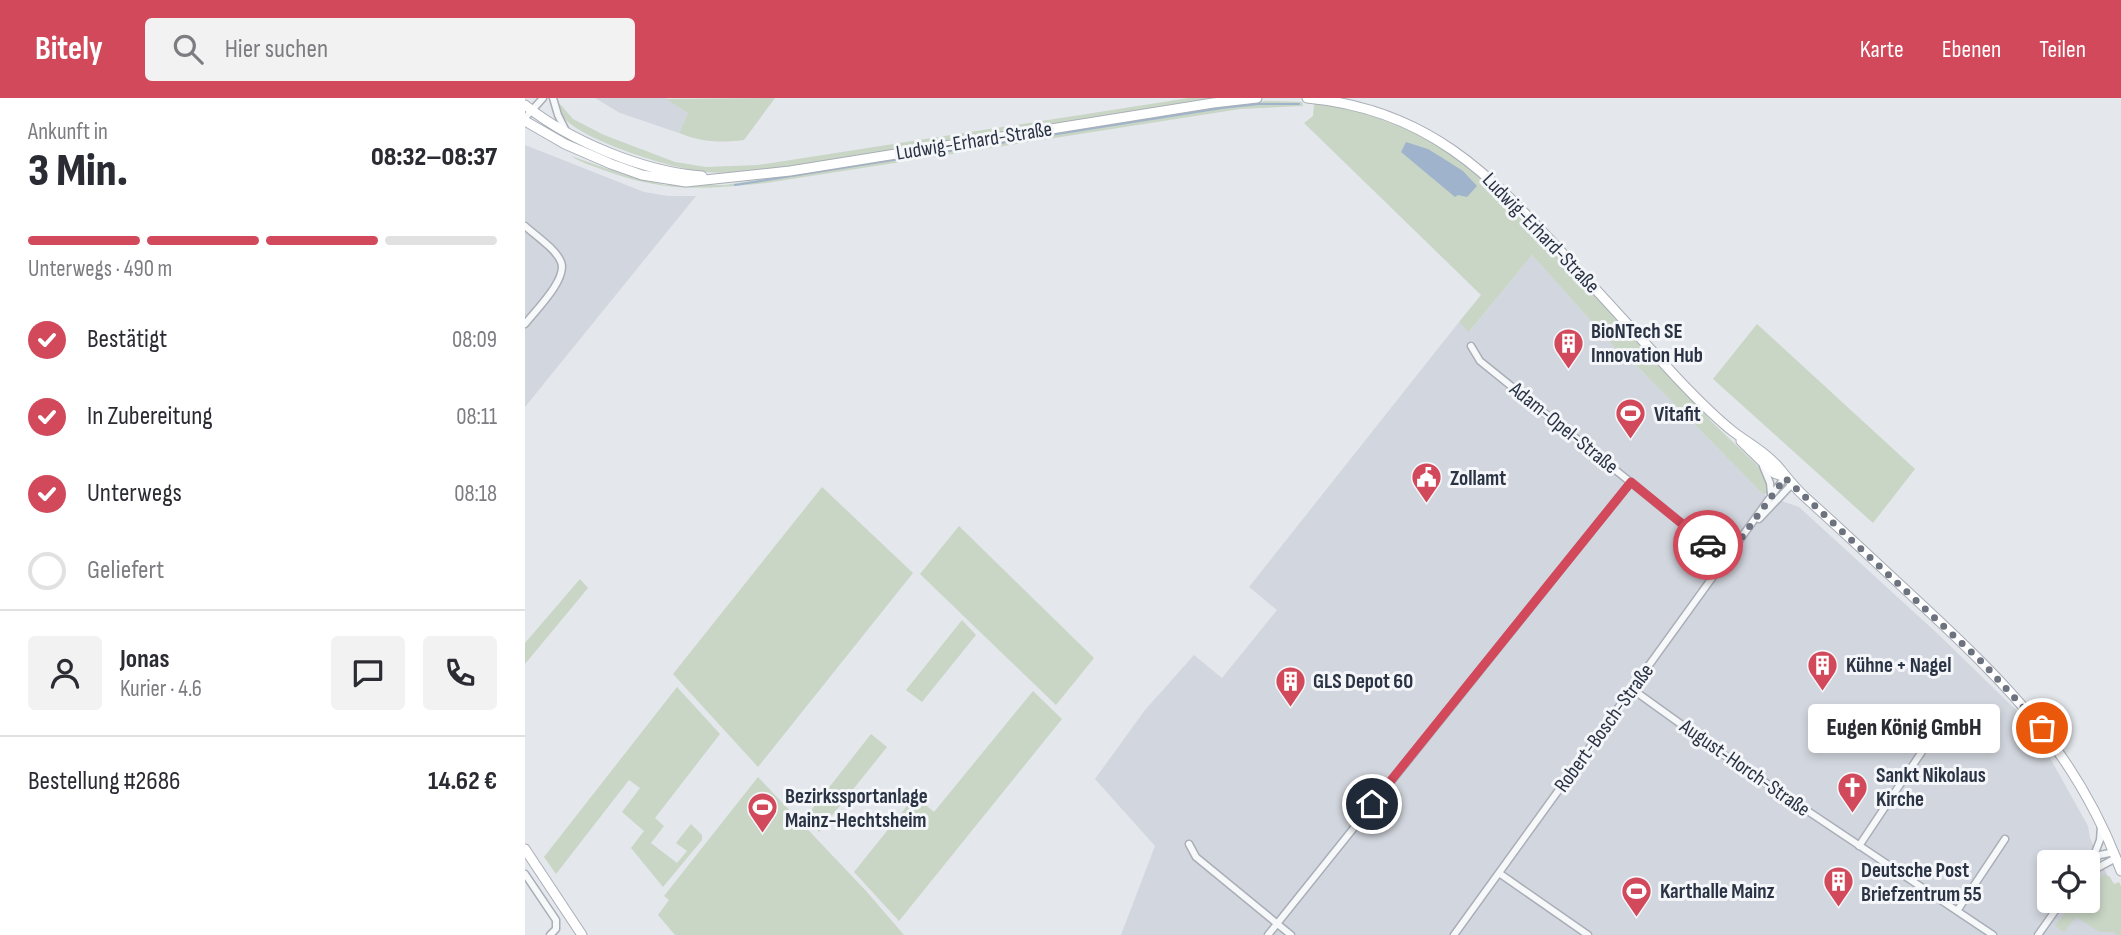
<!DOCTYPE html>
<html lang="de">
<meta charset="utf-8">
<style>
:root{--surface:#fff;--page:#f2f2f3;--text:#2b2b33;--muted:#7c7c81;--line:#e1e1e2;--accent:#d1495b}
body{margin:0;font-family:"Sofia Sans Condensed",sans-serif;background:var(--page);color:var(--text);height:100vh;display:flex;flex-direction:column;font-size:26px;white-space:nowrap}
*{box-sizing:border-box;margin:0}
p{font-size:23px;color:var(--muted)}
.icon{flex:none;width:38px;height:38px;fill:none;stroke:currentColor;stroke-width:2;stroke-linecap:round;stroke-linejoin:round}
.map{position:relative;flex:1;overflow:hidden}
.sheet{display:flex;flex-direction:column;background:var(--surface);width:525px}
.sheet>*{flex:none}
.tools{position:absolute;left:1512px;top:752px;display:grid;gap:14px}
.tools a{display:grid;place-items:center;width:63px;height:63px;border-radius:7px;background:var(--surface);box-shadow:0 4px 10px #0003;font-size:35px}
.pin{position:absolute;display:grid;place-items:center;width:60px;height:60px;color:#fff;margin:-30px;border:4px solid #fff;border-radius:50%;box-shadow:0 2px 7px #0007}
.courier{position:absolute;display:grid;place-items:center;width:70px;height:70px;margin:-35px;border:5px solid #d1495b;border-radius:50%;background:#fff;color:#222;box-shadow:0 2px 9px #0007}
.bubble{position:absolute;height:49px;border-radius:7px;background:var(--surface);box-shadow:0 4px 10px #0003;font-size:23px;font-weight:800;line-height:49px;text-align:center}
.overview em{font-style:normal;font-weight:800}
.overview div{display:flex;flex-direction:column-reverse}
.overview{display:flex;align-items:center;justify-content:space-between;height:119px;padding:0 28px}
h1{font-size:46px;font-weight:800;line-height:52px}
.bar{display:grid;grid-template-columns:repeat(4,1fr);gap:10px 7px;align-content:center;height:84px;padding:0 28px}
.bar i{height:9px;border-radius:5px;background:var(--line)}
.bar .current{background:var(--accent)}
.bar p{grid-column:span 4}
.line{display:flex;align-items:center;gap:18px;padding:0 28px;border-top:2px solid var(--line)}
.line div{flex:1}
.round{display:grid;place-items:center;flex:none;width:74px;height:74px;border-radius:7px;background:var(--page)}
ol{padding:0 28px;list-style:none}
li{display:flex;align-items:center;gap:21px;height:77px}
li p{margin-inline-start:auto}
li .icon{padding:7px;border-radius:50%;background:var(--accent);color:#fff;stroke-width:4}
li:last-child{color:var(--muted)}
li i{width:38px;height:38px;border:4px solid var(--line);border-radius:50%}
header{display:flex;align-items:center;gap:42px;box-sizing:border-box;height:98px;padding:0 35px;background:var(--accent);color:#fff}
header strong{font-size:33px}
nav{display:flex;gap:38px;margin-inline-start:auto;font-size:24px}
.search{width:490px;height:63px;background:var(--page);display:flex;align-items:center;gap:18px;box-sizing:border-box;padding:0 24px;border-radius:7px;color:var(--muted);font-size:26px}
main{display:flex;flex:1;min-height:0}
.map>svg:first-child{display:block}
.built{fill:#d2d6de;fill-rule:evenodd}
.green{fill:#c9d6c5}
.water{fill:#9fb4cc}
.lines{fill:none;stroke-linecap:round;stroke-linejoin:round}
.stream{stroke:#9fb4cc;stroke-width:2}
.minor-casing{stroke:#a9aeb7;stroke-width:9}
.secondary-casing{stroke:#a9aeb7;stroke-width:11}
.minor{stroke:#f7f8fa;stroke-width:6}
.secondary{stroke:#fff;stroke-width:9}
.done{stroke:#6c737f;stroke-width:7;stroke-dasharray:0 12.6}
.route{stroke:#d1495b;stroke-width:9}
.labels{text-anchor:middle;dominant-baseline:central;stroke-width:6;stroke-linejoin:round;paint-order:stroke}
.street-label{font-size:21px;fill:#2b3445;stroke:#f4f6f9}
.poi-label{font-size:21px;font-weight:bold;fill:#2b3445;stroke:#f4f6f9;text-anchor:start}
</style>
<header>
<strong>Bitely</strong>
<div class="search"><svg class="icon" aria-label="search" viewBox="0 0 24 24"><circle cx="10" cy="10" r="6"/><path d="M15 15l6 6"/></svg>Hier suchen</div>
<nav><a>Karte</a><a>Ebenen</a><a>Teilen</a></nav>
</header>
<main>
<section class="sheet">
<div class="overview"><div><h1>3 Min.</h1><p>Ankunft in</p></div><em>08:32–08:37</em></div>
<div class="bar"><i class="current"></i><i class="current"></i><i class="current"></i><i></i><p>Unterwegs · 490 m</p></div>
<ol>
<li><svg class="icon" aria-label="check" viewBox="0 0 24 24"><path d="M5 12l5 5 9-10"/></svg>Bestätigt<p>08:09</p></li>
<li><svg class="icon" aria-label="check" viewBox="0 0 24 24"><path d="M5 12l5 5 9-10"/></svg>In Zubereitung<p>08:11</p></li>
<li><svg class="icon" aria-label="check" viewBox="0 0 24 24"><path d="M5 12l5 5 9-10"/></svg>Unterwegs<p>08:18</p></li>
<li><i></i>Geliefert</li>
</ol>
<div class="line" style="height:126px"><a class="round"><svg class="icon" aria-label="person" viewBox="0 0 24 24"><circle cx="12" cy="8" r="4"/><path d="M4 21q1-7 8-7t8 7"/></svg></a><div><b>Jonas</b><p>Kurier · 4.6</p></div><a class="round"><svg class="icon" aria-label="chat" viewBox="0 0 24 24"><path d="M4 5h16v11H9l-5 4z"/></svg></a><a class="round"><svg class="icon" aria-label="phone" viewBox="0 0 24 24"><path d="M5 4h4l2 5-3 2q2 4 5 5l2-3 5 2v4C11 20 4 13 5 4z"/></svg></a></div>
<div class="line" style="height:91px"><div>Bestellung #2686</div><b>14.62 €</b></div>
</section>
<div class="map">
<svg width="1596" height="837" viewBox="0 0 1596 837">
<rect width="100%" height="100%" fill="#e4e7ec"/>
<path class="built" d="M 70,0 L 141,0 L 163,15 L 154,35 L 95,15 Z
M 0,47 L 119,94 L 143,98 L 171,98 L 0,309 Z
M 1007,157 L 1092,252 L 1114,270 L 1239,397 L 1274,409 L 1414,537 L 1493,614 L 1520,651 L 1563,728 L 1565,740 L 1583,779 L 1596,837 L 596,837 L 630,748 L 570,681 L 620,612 L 669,557 L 697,580 L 752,512 L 724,489 L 934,224 L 945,233 ZM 1524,765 L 1563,765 L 1563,803 L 1524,803 Z"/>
<path class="green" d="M 250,0 L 219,42 C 196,45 175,44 154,35 L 163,15 L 141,1 Z
M 664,0 L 699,0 L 255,70 C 230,73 205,76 180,74 C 148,71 67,45 43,24 C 37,19 34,13 32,6 L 36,7 L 48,21 L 79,37 L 150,64 L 181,69 L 233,67 Z
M 742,3 L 777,4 L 778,8 L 715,11 L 241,85 C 179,91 141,95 81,73 C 69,68 56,65 46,58 L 100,77 L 140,87 L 200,87 L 716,5 Z
M 791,5 L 834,13 L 883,30 L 918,49 L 947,70 L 999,118 L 1187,324 L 1232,367 L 1242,381 L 1242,395 L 1239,397 L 1114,270 L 1092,252 L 1007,157 L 944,234 L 934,224 L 956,197 L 779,25 L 788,18 L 789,7 Z
M 1232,226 L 1390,371 L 1348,425 L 1188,281 Z
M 297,389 L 388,475 L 233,669 L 148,576 Z
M 434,428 L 569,560 L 531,607 L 395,476 Z
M 55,481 L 63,490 L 0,566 L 0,545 Z
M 437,522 L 451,537 L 397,604 L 381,592 Z
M 152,589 L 195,636 L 130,720 L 139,728 L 126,745 L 152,765 L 162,753 L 151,745 L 166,726 L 177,737 L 177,742 L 138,789 L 106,750 L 119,733 L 97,714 L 115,690 L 104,682 L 31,776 L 19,759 Z
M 508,593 L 537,621 L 374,823 L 329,774 L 390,698 L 409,714 Z
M 346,636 L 362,649 L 294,734 L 280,720 Z
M 233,679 L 342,794 L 379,837 L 150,837 L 133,817 L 144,802 L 139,798 Z
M 1580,776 L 1585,779 L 1589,786 L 1594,784 L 1596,788 L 1596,837 L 1591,837 L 1590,834 L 1575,834 L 1551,819 L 1539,834 L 1530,828 L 1549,803 L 1563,803 L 1563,788 Z"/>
<path class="water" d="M 881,44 L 903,51 L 916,59 L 938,73 L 952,88 L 942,99 L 933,97 L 930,99 L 876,54 Z"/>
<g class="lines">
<path class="stream" d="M 210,87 L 697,10 L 734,6 L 774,6"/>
<defs>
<path id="minor" d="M 28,0 L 33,17 L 41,33
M 0,20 L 18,0
M 0,128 C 11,138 31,151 36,164 C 43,181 10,213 0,226
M 946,248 L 955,263 L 1201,461
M 1238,368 L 1245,385 L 1246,396
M 1234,421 L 1267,386
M 1107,591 L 1196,655 L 1468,837
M 664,746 L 671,759 L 766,837
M 1334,748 L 1404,643
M 1568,760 L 1575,742 L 1576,728
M 1563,765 L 1575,757 L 1589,754
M 974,775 L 1063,837
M 1563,775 L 1591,760
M 0,776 L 31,822 L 31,831 L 25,837
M 1432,813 L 1480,741
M 743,837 L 1106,384
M 929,837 L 1260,379
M 1513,837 L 1537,803"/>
<path id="secondary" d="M 782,0 C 902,11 964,75 1041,159 C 1078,199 1115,240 1152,280 C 1170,299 1189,319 1210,335 C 1225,346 1243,356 1255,371 C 1263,381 1270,390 1280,399 C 1319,434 1358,471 1397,507 C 1485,589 1553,657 1596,773
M 0,7 C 45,43 119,74 177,78
M 0,23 L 40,46 L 86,66 L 117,77 L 161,84 L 265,73 L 688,5 L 732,0
M 1216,343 L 1249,375 L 1260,379
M 0,751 L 57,837"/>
</defs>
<use href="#minor" class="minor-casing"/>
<use href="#secondary" class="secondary-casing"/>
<use href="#minor" class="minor"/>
<use href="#secondary" class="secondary"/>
</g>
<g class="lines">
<path class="done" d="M 1183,447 L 1201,461 L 1260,380 L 1458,565 L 1517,630"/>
<path class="route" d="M 847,706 L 1106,384 L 1183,447"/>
</g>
<defs>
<symbol id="building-pin" viewBox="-11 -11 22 30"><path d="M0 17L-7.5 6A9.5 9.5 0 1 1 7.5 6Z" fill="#d1495b" stroke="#f4f6f9"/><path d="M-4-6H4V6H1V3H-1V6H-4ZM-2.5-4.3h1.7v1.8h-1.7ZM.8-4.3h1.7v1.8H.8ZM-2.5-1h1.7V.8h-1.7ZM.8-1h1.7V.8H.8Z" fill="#fff"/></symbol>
<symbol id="stadium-pin" viewBox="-11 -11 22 30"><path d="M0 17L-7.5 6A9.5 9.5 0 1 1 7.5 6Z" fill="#d1495b" stroke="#f4f6f9"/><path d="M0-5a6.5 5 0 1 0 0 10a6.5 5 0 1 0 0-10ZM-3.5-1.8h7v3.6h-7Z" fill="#fff"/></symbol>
<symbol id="civic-pin" viewBox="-11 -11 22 30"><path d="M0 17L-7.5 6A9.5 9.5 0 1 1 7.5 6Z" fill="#d1495b" stroke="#f4f6f9"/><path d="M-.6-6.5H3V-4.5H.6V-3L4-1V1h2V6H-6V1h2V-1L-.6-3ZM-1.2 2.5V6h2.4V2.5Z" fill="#fff"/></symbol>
<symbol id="church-pin" viewBox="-11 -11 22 30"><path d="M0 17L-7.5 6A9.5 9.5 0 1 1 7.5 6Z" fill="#d1495b" stroke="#f4f6f9"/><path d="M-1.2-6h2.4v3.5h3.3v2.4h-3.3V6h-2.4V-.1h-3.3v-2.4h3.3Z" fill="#fff"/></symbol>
</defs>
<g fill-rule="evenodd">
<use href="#building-pin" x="1026" y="228" width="35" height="47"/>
<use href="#stadium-pin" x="1088" y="298" width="35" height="47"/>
<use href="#civic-pin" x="884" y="362" width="35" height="47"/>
<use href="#building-pin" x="1280" y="550" width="35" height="47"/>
<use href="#building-pin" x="748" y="566" width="35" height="47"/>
<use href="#church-pin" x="1310" y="672" width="35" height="47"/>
<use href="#stadium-pin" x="220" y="692" width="35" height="47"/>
<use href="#building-pin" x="1296" y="766" width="35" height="47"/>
<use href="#stadium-pin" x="1094" y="776" width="35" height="47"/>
</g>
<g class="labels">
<g class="street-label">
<text transform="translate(449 43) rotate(-9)">Ludwig-Erhard-Straße</text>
<text transform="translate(1016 135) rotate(46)">Ludwig-Erhard-Straße</text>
<text transform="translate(1039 330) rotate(39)">Adam-Opel-Straße</text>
<text transform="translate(1079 630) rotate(-54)">Robert-Bosch-Straße</text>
<text transform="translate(1220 670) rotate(35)">August-Horch-Straße</text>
</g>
<g class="poi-label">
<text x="1066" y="233">BioNTech SE<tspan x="1066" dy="24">Innovation Hub</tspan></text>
<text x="1129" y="316">Vitafit</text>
<text x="925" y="380">Zollamt</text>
<text x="1321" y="567">Kühne + Nagel</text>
<text x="788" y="583">GLS Depot 60</text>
<text x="1351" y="677">Sankt Nikolaus<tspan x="1351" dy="24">Kirche</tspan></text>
<text x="260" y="698">Bezirkssportanlage<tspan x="260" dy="24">Mainz-Hechtsheim</tspan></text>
<text x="1336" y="772">Deutsche Post<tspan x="1336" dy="24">Briefzentrum 55</tspan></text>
<text x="1135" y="793">Karthalle Mainz</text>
</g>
</g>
</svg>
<div class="tools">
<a><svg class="icon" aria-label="locate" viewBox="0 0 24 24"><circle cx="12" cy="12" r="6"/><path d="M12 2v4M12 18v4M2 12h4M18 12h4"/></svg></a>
</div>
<div class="pin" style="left:1517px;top:630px;background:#ea580c"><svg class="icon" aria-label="bag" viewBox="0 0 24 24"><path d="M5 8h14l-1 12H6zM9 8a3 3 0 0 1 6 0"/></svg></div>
<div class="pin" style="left:847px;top:706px;background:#1f2937"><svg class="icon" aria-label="home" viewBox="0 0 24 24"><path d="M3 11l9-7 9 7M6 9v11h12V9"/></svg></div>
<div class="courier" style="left:1183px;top:447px"><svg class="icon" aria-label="car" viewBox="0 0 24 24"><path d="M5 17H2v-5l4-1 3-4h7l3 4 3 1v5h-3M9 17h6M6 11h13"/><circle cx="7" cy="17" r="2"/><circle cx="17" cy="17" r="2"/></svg></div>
<div class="bubble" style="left:1283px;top:606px;width:192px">Eugen König GmbH</div>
</div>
</main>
